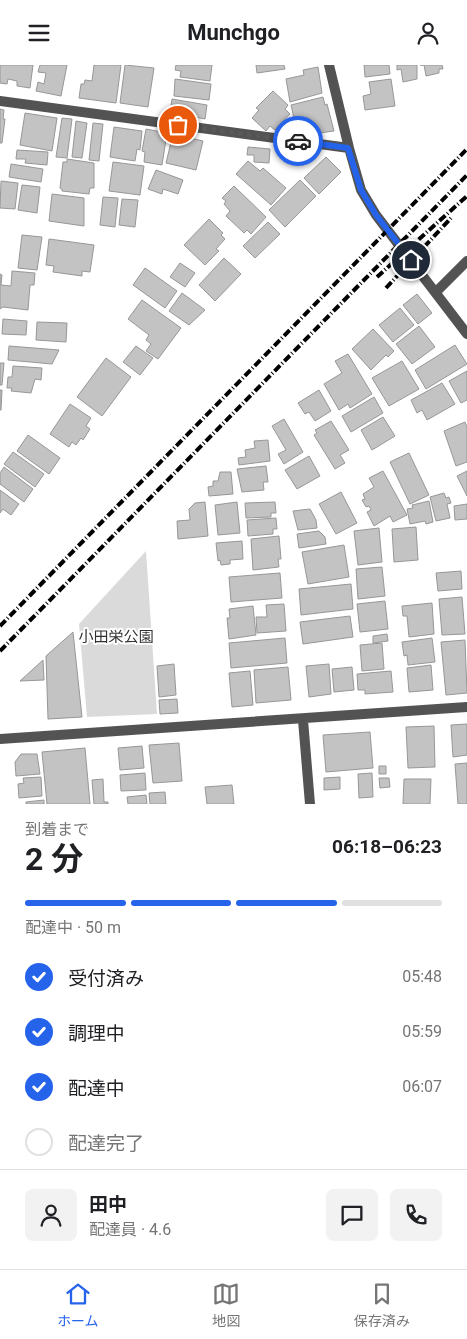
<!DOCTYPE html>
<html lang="ja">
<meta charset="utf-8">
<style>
:root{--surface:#fff;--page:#f2f2f2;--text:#202124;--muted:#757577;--line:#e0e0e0;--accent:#2563eb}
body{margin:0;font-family:Roboto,"Noto Sans JP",sans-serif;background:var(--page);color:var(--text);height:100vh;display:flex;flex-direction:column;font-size:19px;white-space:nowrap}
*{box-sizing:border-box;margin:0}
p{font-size:16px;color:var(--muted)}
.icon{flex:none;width:28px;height:28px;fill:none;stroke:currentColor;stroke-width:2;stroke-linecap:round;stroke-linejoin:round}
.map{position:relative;height:739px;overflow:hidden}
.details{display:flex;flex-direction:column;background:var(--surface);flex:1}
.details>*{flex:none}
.pin{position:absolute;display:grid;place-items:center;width:42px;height:42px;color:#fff;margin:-21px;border:2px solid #fff;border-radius:50%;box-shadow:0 1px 5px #0007}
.courier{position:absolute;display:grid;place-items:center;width:50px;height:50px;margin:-25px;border:4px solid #2563eb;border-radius:50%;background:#fff;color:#222;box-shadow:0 1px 6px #0007}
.summary em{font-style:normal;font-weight:700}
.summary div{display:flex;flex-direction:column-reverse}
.summary{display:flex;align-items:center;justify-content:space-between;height:85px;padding:0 25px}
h1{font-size:32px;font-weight:700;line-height:38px}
.bar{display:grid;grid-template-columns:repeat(4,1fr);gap:8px 5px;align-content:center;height:60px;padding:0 25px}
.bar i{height:6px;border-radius:4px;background:var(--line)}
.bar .selected{background:var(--accent)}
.bar p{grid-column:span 4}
.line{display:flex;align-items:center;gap:12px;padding:0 25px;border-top:1px solid var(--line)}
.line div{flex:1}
.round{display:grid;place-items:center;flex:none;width:52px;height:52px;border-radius:8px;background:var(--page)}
ol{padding:0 25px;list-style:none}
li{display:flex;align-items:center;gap:15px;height:55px}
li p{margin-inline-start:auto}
li .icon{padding:5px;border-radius:50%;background:var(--accent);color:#fff;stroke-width:4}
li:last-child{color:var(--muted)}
li i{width:28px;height:28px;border:2px solid var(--line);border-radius:50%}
header{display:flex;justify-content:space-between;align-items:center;height:65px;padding:0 25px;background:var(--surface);font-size:22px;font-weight:700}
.dock{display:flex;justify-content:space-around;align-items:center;height:70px;border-top:1px solid var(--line);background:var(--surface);font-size:14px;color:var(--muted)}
.dock a{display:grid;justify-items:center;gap:2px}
.dock .selected{color:var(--accent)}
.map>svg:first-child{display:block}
.green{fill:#dadada}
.building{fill:#c3c3c3;stroke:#979797}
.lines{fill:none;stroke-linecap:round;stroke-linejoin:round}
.minor{stroke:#535353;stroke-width:10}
.rail{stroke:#000;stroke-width:4;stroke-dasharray:8 2.5 1 2.5;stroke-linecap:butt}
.done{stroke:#595959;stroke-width:5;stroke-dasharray:0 9}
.route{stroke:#2563eb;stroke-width:6}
.labels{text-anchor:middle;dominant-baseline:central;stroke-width:4;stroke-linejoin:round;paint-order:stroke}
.park-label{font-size:15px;fill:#313131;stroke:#fff}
</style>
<header><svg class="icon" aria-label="menu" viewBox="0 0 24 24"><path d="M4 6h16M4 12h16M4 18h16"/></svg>Munchgo<svg class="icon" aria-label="person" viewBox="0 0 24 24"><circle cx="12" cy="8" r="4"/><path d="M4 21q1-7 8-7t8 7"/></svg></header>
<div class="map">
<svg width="467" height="739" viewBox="0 0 467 739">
<rect width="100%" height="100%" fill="#fff"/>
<path class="green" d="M 146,486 L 157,649 L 87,652 L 79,559 Z"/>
<path class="building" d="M 0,0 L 33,0 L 30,23 L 17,21 L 17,16 L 8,14 L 7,19 L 0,18 Z
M 40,0 L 67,0 L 61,31 L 36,26 L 38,17 L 44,19 L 46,8 L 38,7 Z
M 94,0 L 121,0 L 116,38 L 79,33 L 81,19 L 84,19 L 85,15 L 92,16 Z
M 125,0 L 154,3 L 148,42 L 120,38 Z
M 176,0 L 212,0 L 210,16 L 180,12 L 181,6 L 175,5 Z
M 256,0 L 284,0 L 285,4 L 257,8 Z
M 364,0 L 389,0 L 390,9 L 365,12 Z
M 397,0 L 417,0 L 417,14 L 403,17 L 401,4 L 397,5 Z
M 420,0 L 442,0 L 443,4 L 439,4 L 439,8 L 426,11 L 424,0 Z
M 318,2 L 322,28 L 290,37 L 286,14 L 304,10 L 303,5 Z
M 175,14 L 211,19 L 209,35 L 174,31 Z
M 391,14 L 395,41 L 365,45 L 363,31 L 371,29 L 369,17 Z
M 273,26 L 288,40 L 285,44 L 290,49 L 275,65 L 270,61 L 266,66 L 252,53 L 259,45 L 256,43 Z
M 323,32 L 325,40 L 327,39 L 334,66 L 298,71 L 291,40 Z
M 172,34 L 207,40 L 205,54 L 170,47 Z
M 0,44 L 4,45 L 3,54 L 5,54 L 2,78 L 0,78 Z
M 25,48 L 57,53 L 52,86 L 20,80 Z
M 62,53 L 72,54 L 67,93 L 56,92 Z
M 76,56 L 87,58 L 82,93 L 72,92 Z
M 93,58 L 103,59 L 99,96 L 89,95 Z
M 114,62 L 142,66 L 140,85 L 137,84 L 135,96 L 110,92 Z
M 146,64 L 167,68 L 162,100 L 144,97 L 145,87 L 142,86 Z
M 173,69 L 203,76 L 196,105 L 166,98 Z
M 248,82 L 270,84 L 269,98 L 254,97 L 254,90 L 247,90 Z
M 17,85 L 48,87 L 47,100 L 25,98 L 26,94 L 16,94 Z
M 326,92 L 341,107 L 319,129 L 304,113 Z
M 67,94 L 94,98 L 94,123 L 90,123 L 89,129 L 62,126 L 62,124 L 60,123 L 63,97 L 67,97 Z
M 248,96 L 260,106 L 263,103 L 286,123 L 271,140 L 236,109 Z
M 113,97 L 144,101 L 140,130 L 109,126 Z
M 11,99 L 43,104 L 41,117 L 9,112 Z
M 156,105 L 183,115 L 178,129 L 163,124 L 162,129 L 148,124 Z
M 300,115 L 316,131 L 285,162 L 269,145 Z
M 1,116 L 18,118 L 15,144 L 0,143 Z
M 22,120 L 40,122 L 37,148 L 18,145 Z
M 234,121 L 266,152 L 251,169 L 247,165 L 244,168 L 226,151 L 230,146 L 224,139 L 226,136 L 222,133 Z
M 52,129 L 84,133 L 84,161 L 49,156 Z
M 103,132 L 118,133 L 115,162 L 100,160 Z
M 122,134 L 138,135 L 135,162 L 119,160 Z
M 209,154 L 223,168 L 221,170 L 225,174 L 216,184 L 219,186 L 205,200 L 184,180 Z
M 268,157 L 280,169 L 255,193 L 243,181 Z
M 22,170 L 42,172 L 37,205 L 18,203 Z
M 49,174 L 94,180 L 90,207 L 82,206 L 82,211 L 53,207 L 54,201 L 46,200 Z
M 224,193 L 241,209 L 215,236 L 199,220 Z
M 180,198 L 195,208 L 185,222 L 170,212 Z
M 145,203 L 177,226 L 165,243 L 133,220 Z
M 12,206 L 35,208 L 34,220 L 30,220 L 28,245 L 3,242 L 0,244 L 0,209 L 2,210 L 1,220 L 11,221 Z
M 182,228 L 205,245 L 189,260 L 169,246 Z
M 417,229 L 432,248 L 418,259 L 403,240 Z
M 142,235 L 181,263 L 158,294 L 146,286 L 151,279 L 146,275 L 149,270 L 128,254 Z
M 400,243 L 414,260 L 393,277 L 379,260 Z
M 3,254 L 27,256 L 26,270 L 2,269 Z
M 37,257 L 67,258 L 66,277 L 36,275 Z
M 419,261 L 435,282 L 412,299 L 396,279 Z
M 373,264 L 394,286 L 388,292 L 386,290 L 371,305 L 352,284 Z
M 455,280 L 467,299 L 426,324 L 415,305 Z
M 9,281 L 59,285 L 52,299 L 8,295 Z
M 136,281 L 153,293 L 140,310 L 123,297 Z
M 348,289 L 372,329 L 350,343 L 348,339 L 339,345 L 324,319 L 342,308 L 335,296 Z
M 106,293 L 131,312 L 102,351 L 77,332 Z
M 402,296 L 419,324 L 389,341 L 372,313 Z
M 0,298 L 4,298 L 2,320 L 0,320 Z
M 13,301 L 42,303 L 41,315 L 35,314 L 31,328 L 11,326 L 12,323 L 7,323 L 8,312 L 12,312 Z
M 467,306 L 467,335 L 461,338 L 449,316 Z
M 442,318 L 455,339 L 427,355 L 422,345 L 417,348 L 411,335 Z
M 0,325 L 2,325 L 1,345 L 0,345 Z
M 319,325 L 331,346 L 315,356 L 309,347 L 305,349 L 298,338 Z
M 374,332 L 383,348 L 351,367 L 342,351 Z
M 70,339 L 91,353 L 86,361 L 90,364 L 83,375 L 81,373 L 76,380 L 72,377 L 69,382 L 50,369 Z
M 383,352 L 395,371 L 372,385 L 361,365 Z
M 284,354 L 303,387 L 284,399 L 278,389 L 286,385 L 272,361 Z
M 331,356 L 349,385 L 340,390 L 345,398 L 335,404 L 314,370 L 317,368 L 315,365 Z
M 465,357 L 467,362 L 467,397 L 456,401 L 444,366 Z
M 28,370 L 60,393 L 49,409 L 17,386 Z
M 268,375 L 270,396 L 239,400 L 238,393 L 246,392 L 245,385 L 255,383 L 254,376 Z
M 13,387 L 44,409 L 35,422 L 4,399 Z
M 409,388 L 429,430 L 410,439 L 390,397 Z
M 309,391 L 320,411 L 297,424 L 285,405 Z
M 266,401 L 268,417 L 263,417 L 264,425 L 242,427 L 237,404 Z
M 4,402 L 33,424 L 24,437 L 0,419 L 0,408 Z
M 383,406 L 407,450 L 393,457 L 390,451 L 374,461 L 367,447 L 371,445 L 369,441 L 366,442 L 362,435 L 365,434 L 363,429 L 374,422 L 369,413 Z
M 467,406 L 467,431 L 457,411 Z
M 220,407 L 231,407 L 233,429 L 209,431 L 208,422 L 213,421 L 213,416 L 218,416 Z
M 0,425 L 19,439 L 11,450 L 3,444 L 0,448 Z
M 341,427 L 357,458 L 336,469 L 319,439 Z
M 444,428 L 446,433 L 449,432 L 451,438 L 447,439 L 450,453 L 436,456 L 430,432 Z
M 429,436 L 433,457 L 426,459 L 425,456 L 410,459 L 407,444 L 413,443 L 412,440 Z
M 205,437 L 208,471 L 178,474 L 177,456 L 190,455 L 189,444 L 195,438 Z
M 237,437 L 240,468 L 218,470 L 215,440 Z
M 275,437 L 276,448 L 271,448 L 271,452 L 246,453 L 245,438 Z
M 467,439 L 467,454 L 455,455 L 454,441 Z
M 310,444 L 316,455 L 317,463 L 298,465 L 293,446 Z
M 276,453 L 277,464 L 273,464 L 273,469 L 248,471 L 247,455 Z
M 416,462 L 418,495 L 394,497 L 392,464 Z
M 379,463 L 382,497 L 358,500 L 354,466 Z
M 319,466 L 325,472 L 326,479 L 299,483 L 297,469 Z
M 279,471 L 281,494 L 278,494 L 279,502 L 253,505 L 251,474 Z
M 242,476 L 243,494 L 230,495 L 230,499 L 221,500 L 220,495 L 218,496 L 216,478 Z
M 344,480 L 349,512 L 308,519 L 302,487 Z
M 382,502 L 385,531 L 358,534 L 356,504 Z
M 461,506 L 462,524 L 438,526 L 436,508 Z
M 280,508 L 282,533 L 231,537 L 229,512 Z
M 351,519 L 353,544 L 301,550 L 299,524 Z
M 462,532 L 465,569 L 442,570 L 439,534 Z
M 385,536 L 388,564 L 360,567 L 357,539 Z
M 432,538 L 434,569 L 409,572 L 407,551 L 403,551 L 402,541 Z
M 284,539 L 286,566 L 257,568 L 256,552 L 267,552 L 266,540 Z
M 253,541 L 256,570 L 229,574 L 227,553 L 230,553 L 229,544 Z
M 350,551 L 353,572 L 303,579 L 300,557 Z
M 73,567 L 82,652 L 48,654 L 46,591 Z
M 387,569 L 388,576 L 373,578 L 373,571 Z
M 285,573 L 287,598 L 231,603 L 229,578 Z
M 432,573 L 435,597 L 408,600 L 407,590 L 404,591 L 402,577 Z
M 465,575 L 467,628 L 446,630 L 441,577 Z
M 382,578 L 384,604 L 362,606 L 360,580 Z
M 43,595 L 44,615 L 20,616 Z
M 174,599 L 176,630 L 159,632 L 157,601 Z
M 329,599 L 331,629 L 309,632 L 306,601 Z
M 431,600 L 433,625 L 409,627 L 407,603 Z
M 288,602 L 291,635 L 256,638 L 254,605 Z
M 352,602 L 354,625 L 334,627 L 332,604 Z
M 250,606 L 253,640 L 232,642 L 229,608 Z
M 391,606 L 393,627 L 365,629 L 365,625 L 358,625 L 357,609 Z
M 177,634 L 178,648 L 160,649 L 159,635 Z
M 467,659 L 467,690 L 453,692 L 451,660 Z
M 434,661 L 435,702 L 408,703 L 406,662 Z
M 370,667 L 373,703 L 326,707 L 323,670 Z
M 179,678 L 182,716 L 153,718 L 149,680 Z
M 142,681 L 144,703 L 120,705 L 118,683 Z
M 85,683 L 90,739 L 47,739 L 42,687 Z
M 21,689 L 37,689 L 40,709 L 16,711 L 15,697 Z
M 467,698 L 467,739 L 458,739 L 455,699 Z
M 379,701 L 386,701 L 386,709 L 379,709 Z
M 145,708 L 146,725 L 121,726 L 120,710 Z
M 372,708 L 373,732 L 359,733 L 358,709 Z
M 41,712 L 42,731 L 19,733 L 18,719 L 24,718 L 23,713 Z
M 340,712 L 340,724 L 324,725 L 324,713 Z
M 379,713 L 389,713 L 390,722 L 380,723 Z
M 103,714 L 104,737 L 108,737 L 108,739 L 94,739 L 92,715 Z
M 404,714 L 431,714 L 430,739 L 403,739 Z
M 232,720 L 234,739 L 207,739 L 205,722 Z
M 165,727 L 166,739 L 150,739 L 149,728 Z
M 146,730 L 147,739 L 128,739 L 127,732 Z
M 44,735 L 44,739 L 26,739 L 26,737 Z"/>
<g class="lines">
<path class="minor" d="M 329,0 L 349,83 L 361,125 L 376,150 L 467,269
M 0,36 L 349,83
M 436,227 L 467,196
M 303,655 L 310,739
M 0,674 L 467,642"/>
<path class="rail" d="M 377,212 L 467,131
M 386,223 L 451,153
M 0,561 L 467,84
M 0,586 L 467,110"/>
</g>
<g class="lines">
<path class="done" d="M 178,60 L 298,76"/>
<path class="route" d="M 298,76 L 348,83 L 361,125 L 376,150 L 411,195"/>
</g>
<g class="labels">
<g class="park-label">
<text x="116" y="572">小田栄公園</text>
</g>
</g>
</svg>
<div class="pin" style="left:178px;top:60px;background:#ea580c"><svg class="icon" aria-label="bag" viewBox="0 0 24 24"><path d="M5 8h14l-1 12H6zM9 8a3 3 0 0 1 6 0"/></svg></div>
<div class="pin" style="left:411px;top:195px;background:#1f2937"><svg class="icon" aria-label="home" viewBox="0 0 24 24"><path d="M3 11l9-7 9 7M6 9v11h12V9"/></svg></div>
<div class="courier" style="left:298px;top:76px"><svg class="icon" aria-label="car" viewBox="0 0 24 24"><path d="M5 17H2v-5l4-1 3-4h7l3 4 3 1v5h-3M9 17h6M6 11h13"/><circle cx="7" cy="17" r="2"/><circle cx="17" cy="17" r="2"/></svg></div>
</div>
<section class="details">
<div class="summary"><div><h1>2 分</h1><p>到着まで</p></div><em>06:18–06:23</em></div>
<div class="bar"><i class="selected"></i><i class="selected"></i><i class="selected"></i><i></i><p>配達中 · 50 m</p></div>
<ol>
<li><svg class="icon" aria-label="check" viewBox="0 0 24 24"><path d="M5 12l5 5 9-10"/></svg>受付済み<p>05:48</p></li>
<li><svg class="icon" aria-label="check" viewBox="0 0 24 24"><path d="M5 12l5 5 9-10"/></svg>調理中<p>05:59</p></li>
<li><svg class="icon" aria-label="check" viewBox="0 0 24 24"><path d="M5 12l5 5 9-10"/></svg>配達中<p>06:07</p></li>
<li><i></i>配達完了</li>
</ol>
<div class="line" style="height:90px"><a class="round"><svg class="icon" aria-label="person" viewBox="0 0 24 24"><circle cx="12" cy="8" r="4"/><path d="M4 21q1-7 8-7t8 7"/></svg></a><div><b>田中</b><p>配達員 · 4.6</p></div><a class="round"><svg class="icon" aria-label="chat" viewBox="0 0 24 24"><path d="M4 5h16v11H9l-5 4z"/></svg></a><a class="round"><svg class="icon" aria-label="phone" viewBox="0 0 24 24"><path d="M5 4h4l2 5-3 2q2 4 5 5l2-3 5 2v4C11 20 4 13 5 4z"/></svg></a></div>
</section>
<nav class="dock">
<a class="selected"><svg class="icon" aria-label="home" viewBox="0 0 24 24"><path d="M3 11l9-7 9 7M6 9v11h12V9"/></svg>ホーム</a>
<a><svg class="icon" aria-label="map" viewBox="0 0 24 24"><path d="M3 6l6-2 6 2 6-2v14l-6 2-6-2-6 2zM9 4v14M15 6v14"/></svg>地図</a>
<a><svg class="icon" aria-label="saved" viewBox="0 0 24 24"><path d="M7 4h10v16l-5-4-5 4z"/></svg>保存済み</a>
</nav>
